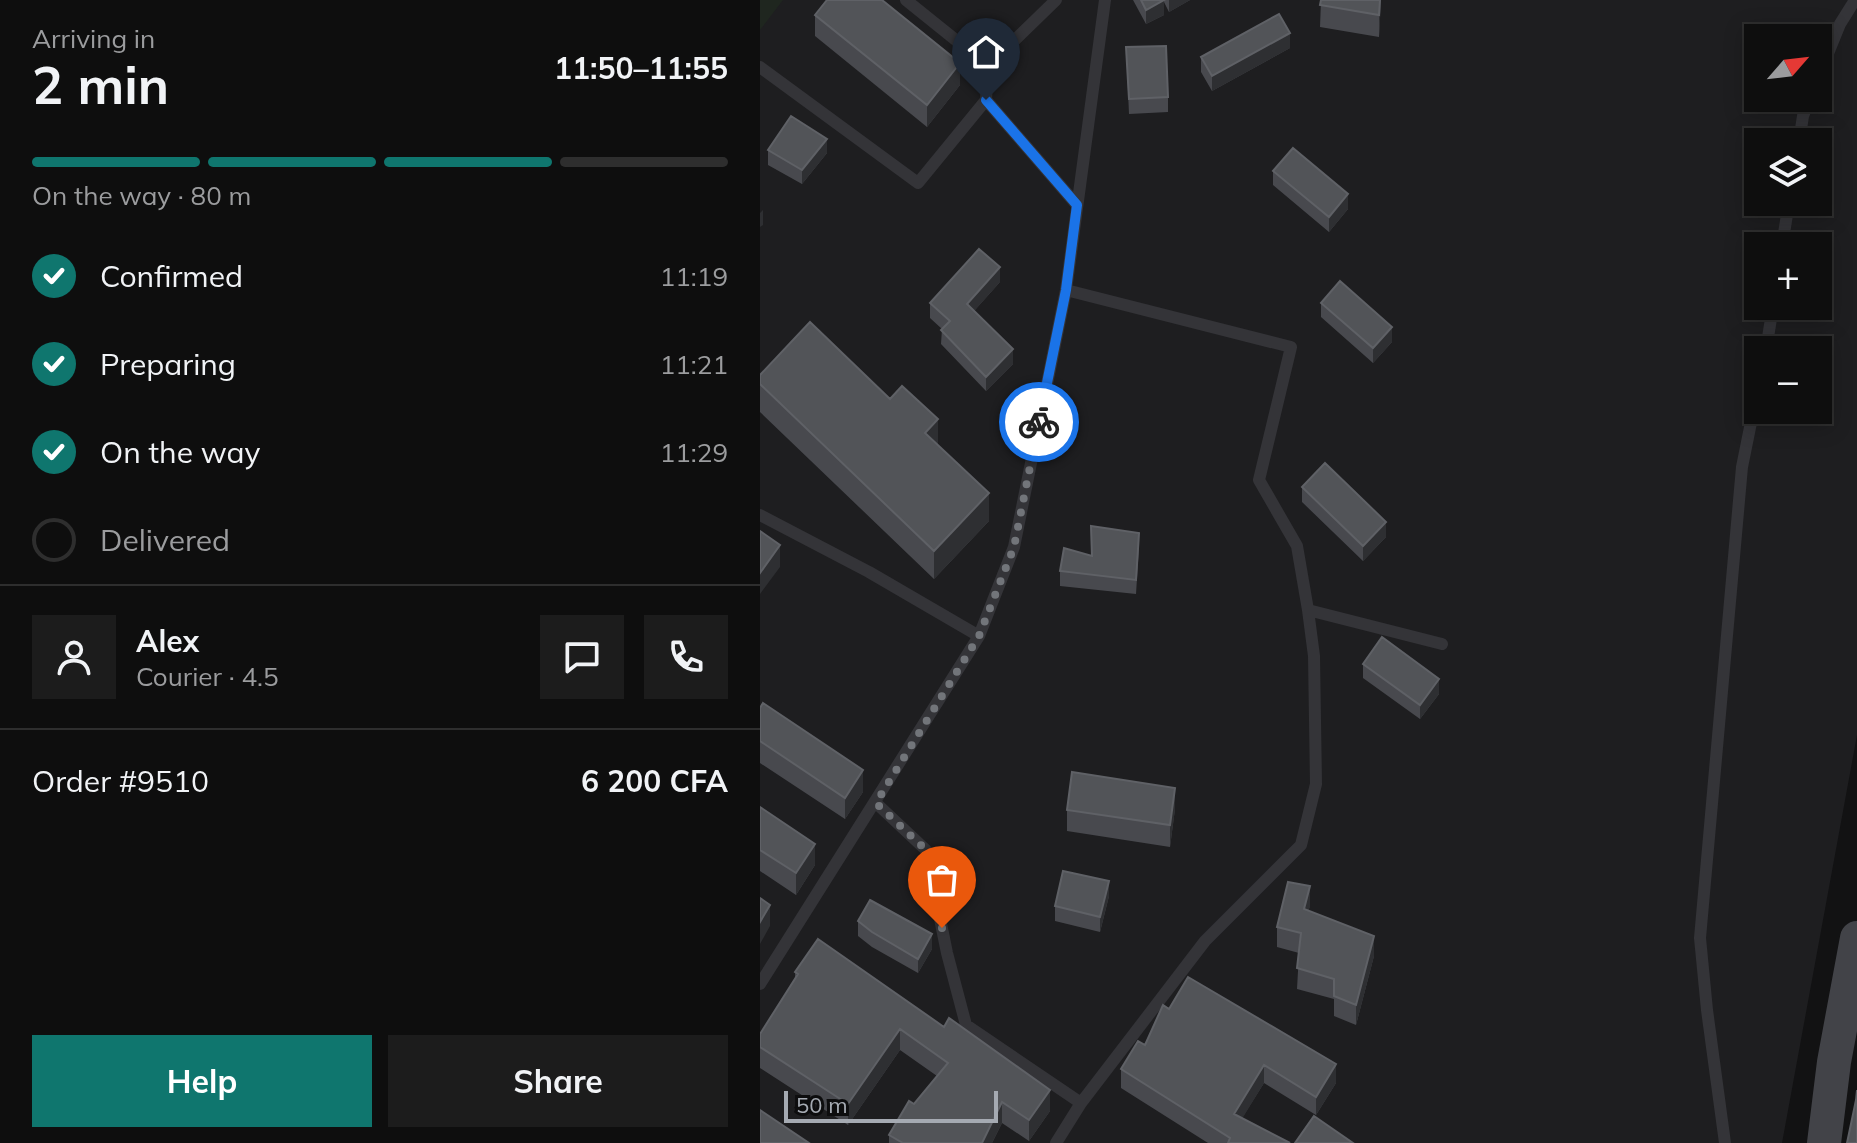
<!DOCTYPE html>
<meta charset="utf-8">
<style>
:root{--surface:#0e0e0e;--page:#1c1c1c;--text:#f1f3f6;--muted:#9b9c9e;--line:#2e2e2e;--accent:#0f766e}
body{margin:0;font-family:Mulish,sans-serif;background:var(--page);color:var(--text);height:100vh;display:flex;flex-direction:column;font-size:30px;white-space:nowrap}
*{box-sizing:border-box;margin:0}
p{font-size:26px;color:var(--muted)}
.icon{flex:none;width:44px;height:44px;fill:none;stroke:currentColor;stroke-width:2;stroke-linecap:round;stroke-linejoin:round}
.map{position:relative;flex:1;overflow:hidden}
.sheet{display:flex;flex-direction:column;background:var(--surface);width:760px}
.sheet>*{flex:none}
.needle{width:52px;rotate:62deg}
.tools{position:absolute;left:984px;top:24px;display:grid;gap:16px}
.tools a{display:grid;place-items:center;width:88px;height:88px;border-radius:0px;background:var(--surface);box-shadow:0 4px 20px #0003,0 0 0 2px var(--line);font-size:40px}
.scale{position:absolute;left:24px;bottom:20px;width:214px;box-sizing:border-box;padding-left:8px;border:4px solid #a5aab2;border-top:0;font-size:22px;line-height:28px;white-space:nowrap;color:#a5aab2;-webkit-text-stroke:6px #0d0d0e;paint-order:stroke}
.pin{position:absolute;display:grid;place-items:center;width:68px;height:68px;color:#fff;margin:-82px -34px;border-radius:50% 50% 50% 0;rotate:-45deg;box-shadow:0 0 8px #0007}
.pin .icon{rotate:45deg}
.courier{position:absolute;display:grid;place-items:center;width:80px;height:80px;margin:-40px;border:6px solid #1a73e8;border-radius:50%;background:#fff;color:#222;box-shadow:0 2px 10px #0007}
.summary em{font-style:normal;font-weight:700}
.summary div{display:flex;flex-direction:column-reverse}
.summary{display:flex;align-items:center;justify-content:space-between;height:136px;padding:0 32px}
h1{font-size:52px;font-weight:700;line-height:60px}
.bar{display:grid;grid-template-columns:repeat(4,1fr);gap:12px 8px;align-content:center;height:96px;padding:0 32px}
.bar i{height:10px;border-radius:6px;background:var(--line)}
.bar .current{background:var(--accent)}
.bar p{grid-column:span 4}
.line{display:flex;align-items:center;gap:20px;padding:0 32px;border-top:2px solid var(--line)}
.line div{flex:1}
.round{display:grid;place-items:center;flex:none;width:84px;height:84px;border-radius:0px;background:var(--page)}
ol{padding:0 32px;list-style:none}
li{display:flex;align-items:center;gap:24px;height:88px}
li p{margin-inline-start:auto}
li .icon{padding:8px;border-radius:50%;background:var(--accent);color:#fff;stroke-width:4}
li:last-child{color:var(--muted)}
li i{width:44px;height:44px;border:4px solid var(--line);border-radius:50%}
.primary-button{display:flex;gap:16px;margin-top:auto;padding:16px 32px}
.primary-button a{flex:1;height:92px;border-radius:0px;background:var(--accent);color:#fff;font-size:32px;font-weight:700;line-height:92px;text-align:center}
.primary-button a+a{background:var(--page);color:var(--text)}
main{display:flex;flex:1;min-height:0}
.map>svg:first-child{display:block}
.built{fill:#1e1e20;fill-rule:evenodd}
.green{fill:#1f261f}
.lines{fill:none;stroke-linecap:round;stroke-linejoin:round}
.lane{stroke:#343438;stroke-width:12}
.secondary{stroke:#424348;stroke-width:34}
.wall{fill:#48494e}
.shaded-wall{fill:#2e2f32}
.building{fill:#525458;stroke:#5f6166;stroke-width:2}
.done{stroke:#72757a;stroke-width:8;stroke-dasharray:0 14.4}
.route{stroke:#1a73e8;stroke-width:10}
</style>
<main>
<section class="sheet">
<div class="summary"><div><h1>2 min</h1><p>Arriving in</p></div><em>11:50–11:55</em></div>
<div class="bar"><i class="current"></i><i class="current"></i><i class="current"></i><i></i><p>On the way · 80 m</p></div>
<ol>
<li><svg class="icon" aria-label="check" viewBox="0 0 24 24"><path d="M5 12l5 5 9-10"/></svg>Confirmed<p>11:19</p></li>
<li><svg class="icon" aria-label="check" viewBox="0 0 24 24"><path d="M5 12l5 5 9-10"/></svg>Preparing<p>11:21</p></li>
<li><svg class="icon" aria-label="check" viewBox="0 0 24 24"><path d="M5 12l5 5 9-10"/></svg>On the way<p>11:29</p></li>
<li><i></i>Delivered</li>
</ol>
<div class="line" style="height:144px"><a class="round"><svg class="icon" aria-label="person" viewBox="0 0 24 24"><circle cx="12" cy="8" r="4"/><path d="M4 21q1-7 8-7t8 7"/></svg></a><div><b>Alex</b><p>Courier · 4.5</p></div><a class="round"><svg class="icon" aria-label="chat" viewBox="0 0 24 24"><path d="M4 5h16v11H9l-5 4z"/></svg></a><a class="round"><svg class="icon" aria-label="phone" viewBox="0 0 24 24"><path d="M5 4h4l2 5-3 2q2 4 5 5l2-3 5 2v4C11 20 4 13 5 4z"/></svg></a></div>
<div class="line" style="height:104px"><div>Order #9510</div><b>6 200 CFA</b></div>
<div class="primary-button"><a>Help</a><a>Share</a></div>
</section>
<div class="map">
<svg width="1097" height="1143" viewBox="0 0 1097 1143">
<rect width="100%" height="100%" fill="#121213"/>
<path class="built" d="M 0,0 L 1097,0 L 1097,735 L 1022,1143 L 0,1143 ZM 998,38 L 1058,38 L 1058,98 L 998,98 ZM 998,142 L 1058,142 L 1058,202 L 998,202 ZM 998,246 L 1058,246 L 1058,306 L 998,306 ZM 998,350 L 1058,350 L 1058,410 L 998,410 Z"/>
<path class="green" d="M 0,0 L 23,0 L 0,30 Z"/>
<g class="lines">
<path class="lane" d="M 146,0 L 228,66
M 0,67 L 158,183 L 226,100 L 228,66 L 296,0
M 1058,78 L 1080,24 L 1095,0
M 226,100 L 317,205
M 1039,142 L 1043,116 L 1050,98
M 1022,246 L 1029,202
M 1006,350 L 1013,306
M 0,515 L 109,572 L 219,636
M 548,610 L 682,644
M 116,803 L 166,850 L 187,953 L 206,1025 L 321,1103
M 0,984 L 219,636 L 254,547 L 306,290 L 345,0
M 296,1143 L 321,1103 L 445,941 L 541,845 L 556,784 L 554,656 L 548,610 L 537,546 L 499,480 L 531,347 L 306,290
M 965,1143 L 947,1010 L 940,938 L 982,467 L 998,388"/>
<path class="secondary" d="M 1064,1143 L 1074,1062 L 1097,938"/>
</g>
<path class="wall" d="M 373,0 L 430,0 L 409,12 L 404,2 L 404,15 L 386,24 Z
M 561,0 L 621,0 L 619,37 L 560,27 Z
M 55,15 L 200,85 L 167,127 L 55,36 Z
M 366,47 L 408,97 L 408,112 L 369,114 Z
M 530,48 L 452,91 L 441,72 L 441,57 Z
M 8,150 L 67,153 L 42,184 L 8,165 Z
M 513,171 L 588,209 L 569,232 L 513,185 Z
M 240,282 L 214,311 L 253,364 L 226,391 L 181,344 L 182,329 L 170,318 L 170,303 Z
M 561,303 L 632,342 L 613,363 L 561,317 Z
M 0,375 L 178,445 L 229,521 L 174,579 L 0,412 Z
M 542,487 L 626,537 L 603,561 L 542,502 Z
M 379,547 L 376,594 L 300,586 L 300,571 L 332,556 Z
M 603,664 L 679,694 L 660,719 L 603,678 Z
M 0,708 L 103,792 L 85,819 L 0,763 Z
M 0,807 L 55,865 L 36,895 L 0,871 Z
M 415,809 L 410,847 L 307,831 L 307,810 Z
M 349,896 L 340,932 L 295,921 L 295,906 Z
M 550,906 L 548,911 L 614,956 L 596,1025 L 574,1016 L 574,999 L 537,989 L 539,953 L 517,947 L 517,927 Z
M 98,921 L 172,949 L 158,973 L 112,947 L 98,936 Z
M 35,972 L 290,1111 L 269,1141 L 242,1123 L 232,1143 L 129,1143 L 129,1135 L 177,1076 L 140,1050 L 88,1125 L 0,1068 L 0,1034 L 35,980 Z
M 409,1009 L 576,1083 L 556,1115 L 504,1083 L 482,1118 L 530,1143 L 448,1143 L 361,1088 L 361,1069 L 385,1045 Z"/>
<path class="shaded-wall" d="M 404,0 L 404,15 L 386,24 L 386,10 Z
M 409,0 L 430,0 L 409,12 Z
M 620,0 L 621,0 L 619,37 L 619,15 Z
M 530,33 L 530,48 L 452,91 L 452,76 Z
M 200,63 L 200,85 L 167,127 L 167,105 Z
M 67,139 L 67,153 L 42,184 L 42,170 Z
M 588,194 L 588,209 L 569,232 L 569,217 Z
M 3,210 L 3,225 L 0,227 L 0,213 Z
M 240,267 L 240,282 L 207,319 L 207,304 Z
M 632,327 L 632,342 L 613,363 L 613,348 Z
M 253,349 L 253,364 L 226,391 L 226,377 Z
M 178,419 L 178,447 L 165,433 Z
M 229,493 L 229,521 L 174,579 L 174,551 Z
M 626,522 L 626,537 L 603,561 L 603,546 Z
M 20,545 L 20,567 L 0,594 L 0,573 Z
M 679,679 L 679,694 L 660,719 L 660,705 Z
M 103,770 L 103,792 L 85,819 L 85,798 Z
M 415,788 L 415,809 L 410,847 L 410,825 Z
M 55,844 L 55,865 L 36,895 L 36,873 Z
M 349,881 L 349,896 L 340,932 L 340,917 Z
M 550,886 L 550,906 L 544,930 L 544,909 Z
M 10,905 L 10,926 L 0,944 L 0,922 Z
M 172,934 L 172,949 L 158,973 L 158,959 Z
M 614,936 L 614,956 L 596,1025 L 596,1005 Z
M 140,1029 L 140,1050 L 88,1125 L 88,1104 Z
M 576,1064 L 576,1083 L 556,1115 L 556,1097 Z
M 504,1065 L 504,1083 L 474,1132 L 474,1114 Z
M 290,1090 L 290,1111 L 269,1141 L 269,1120 Z
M 242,1102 L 242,1123 L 232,1143 L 222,1143 Z"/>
<path class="building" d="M 67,0 L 122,0 L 200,63 L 167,105 L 55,15 Z
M 381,0 L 404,0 L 386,10 Z
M 561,0 L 620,0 L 619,15 L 560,5 Z
M 519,14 L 530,33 L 452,76 L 441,57 Z
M 406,46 L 408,97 L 369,99 L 366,47 Z
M 31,116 L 67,139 L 42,170 L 8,150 Z
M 533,148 L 588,194 L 569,217 L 513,171 Z
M 219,249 L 240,267 L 207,304 L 253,349 L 226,377 L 181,330 L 190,321 L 170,303 Z
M 580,281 L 632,327 L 613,348 L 561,303 Z
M 50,322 L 130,399 L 142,386 L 178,419 L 165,433 L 229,493 L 174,551 L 0,384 L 0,375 Z
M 565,463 L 626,522 L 603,546 L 542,487 Z
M 331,526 L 379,533 L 376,580 L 300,571 L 304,548 L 332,556 Z
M 0,531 L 20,545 L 0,573 Z
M 622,637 L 679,679 L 660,705 L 603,664 Z
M 3,703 L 103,770 L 85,798 L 0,741 L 0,708 Z
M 312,772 L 415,788 L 410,825 L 307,810 Z
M 0,807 L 55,844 L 36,873 L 0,850 Z
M 303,871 L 349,881 L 340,917 L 295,906 Z
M 528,882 L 550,886 L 544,909 L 614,936 L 596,1005 L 574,996 L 574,979 L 537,968 L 541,933 L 517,927 Z
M 0,898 L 10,905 L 0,922 Z
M 110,900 L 172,934 L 158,959 L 112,932 L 98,921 Z
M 58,939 L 184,1027 L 189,1018 L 290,1090 L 269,1120 L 242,1102 L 222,1143 L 143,1143 L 129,1135 L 149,1101 L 154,1104 L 188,1063 L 140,1029 L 88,1104 L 0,1047 L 0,1034 L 38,974 L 35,972 Z
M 428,977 L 576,1064 L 556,1097 L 504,1065 L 474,1114 L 530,1143 L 468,1143 L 470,1138 L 361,1069 L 378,1041 L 385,1045 L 403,1005 L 409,1009 Z
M 1097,1090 L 1097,1143 L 1087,1143 L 1096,1100 Z
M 0,1110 L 49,1143 L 0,1143 Z
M 554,1116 L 593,1143 L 535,1143 Z"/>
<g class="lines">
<path class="done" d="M 182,928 L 166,850 L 116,803 L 219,636 L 254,547 L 279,422"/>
<path class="route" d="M 226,100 L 317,205 L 306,290 L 279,422"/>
</g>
</svg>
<div class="tools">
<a><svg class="needle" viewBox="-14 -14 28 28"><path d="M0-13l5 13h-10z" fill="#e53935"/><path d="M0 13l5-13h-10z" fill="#9b9c9e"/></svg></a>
<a><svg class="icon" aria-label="layers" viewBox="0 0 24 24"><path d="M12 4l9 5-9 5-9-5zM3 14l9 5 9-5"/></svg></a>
<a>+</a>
<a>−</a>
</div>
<div class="scale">50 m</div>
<div class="pin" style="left:182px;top:928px;background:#ea580c"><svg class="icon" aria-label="bag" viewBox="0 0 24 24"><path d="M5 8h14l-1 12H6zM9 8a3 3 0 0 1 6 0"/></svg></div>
<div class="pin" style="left:226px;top:100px;background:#1f2937"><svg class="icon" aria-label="home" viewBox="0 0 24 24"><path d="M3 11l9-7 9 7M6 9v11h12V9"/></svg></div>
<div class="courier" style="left:279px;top:422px"><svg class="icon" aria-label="bike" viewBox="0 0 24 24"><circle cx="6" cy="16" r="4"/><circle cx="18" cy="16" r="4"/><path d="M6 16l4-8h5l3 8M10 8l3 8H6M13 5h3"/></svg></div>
</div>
</main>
